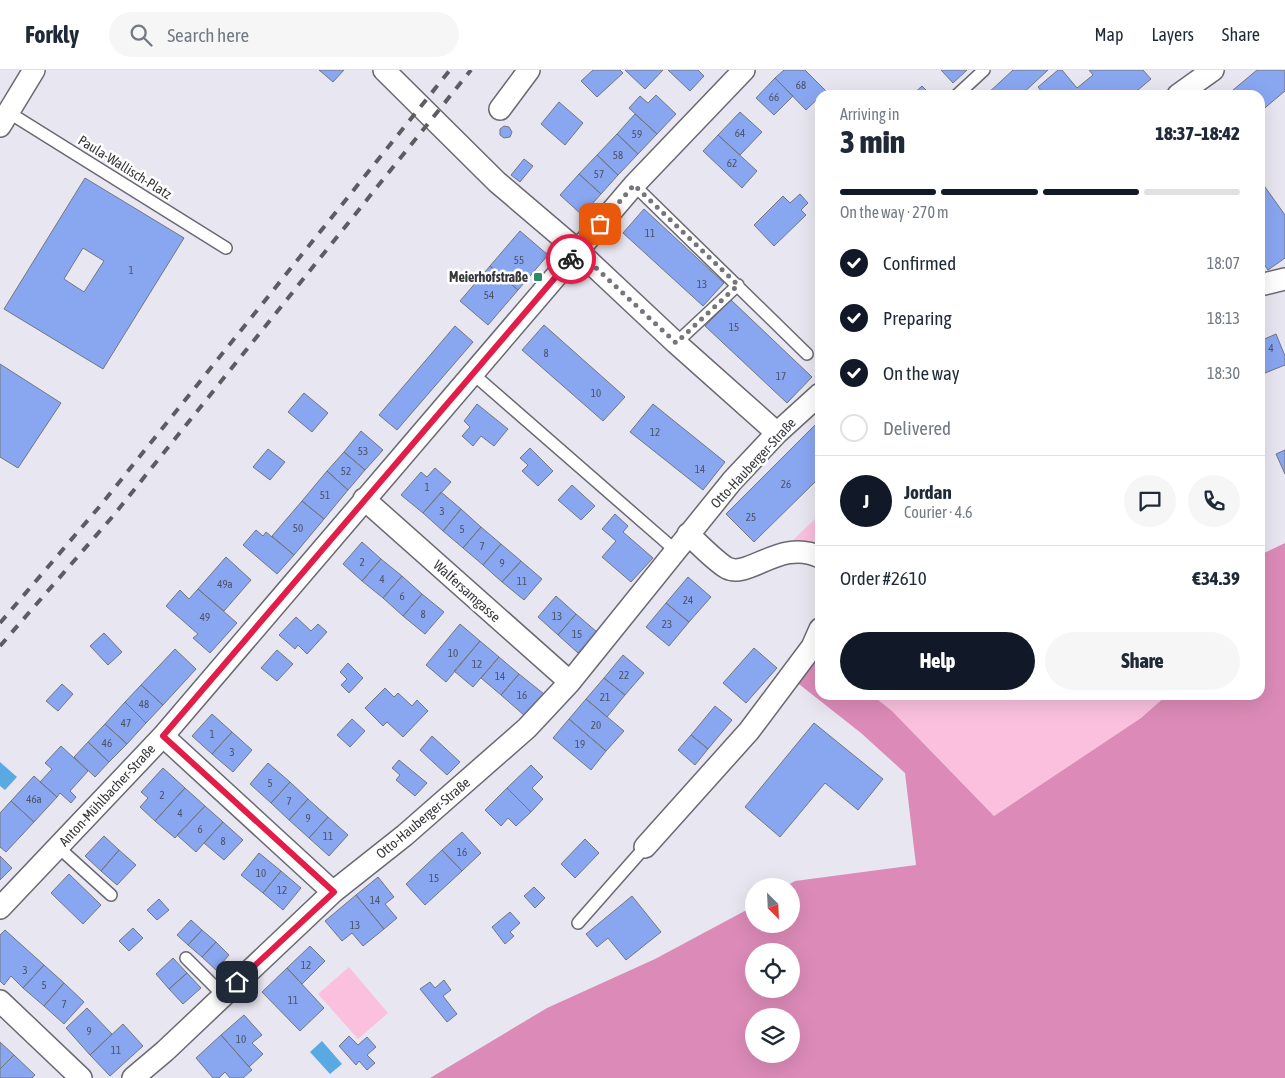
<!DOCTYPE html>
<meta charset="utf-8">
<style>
:root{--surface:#fff;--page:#f6f6f7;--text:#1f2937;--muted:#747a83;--line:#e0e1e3;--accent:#111827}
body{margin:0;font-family:"Asap Condensed",sans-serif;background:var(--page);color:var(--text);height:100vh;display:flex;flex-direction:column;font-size:19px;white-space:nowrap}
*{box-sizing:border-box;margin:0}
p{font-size:16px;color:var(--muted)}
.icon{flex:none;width:28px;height:28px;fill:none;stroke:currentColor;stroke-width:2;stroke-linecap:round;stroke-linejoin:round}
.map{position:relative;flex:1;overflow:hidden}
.details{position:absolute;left:815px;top:20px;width:450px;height:610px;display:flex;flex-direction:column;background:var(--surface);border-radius:15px;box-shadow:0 5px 20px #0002}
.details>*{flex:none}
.needle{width:32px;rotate:156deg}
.buttons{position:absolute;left:745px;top:808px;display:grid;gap:10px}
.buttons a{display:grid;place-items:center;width:55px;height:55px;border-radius:50%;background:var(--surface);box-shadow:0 5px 20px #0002;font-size:25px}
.pin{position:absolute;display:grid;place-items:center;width:42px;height:42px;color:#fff;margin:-21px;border-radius:10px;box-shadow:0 2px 8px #0006}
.courier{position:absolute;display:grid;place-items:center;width:50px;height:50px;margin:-25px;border:4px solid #e11d48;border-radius:50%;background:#fff;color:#222;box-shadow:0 1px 6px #0007}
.summary em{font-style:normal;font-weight:800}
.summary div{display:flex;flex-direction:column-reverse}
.summary{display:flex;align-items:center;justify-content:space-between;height:85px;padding:0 25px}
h1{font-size:32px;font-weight:800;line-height:38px}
.bar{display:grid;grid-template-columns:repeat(4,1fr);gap:8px 5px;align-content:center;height:60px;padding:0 25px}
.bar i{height:6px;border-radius:4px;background:var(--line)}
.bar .on{background:var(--accent)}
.bar p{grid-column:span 4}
.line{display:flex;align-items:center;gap:12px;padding:0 25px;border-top:1px solid var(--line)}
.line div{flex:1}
.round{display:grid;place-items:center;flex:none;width:52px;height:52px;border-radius:26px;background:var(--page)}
ol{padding:0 25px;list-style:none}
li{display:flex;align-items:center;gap:15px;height:55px}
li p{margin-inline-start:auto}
li .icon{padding:5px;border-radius:50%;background:var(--accent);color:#fff;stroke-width:4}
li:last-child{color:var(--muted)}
li i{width:28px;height:28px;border:2px solid var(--line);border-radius:50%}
.button{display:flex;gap:10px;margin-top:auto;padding:10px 25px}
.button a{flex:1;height:58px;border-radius:30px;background:var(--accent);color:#fff;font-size:20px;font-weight:800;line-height:58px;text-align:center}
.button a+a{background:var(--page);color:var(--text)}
header{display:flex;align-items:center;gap:30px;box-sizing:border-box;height:70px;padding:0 25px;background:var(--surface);border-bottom:1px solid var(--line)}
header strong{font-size:24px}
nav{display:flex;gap:28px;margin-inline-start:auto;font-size:18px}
.search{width:350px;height:45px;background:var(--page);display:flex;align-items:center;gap:12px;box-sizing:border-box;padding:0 18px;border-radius:28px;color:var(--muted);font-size:19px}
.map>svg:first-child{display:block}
.green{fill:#fac0de}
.forest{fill:#dc8bb8;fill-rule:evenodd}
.water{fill:#59aae2}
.building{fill:#89a6f1;stroke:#73767f;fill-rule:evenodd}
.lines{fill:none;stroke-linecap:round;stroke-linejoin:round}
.service-casing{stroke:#6a6972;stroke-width:14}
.minor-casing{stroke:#6a6972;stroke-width:24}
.service{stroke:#fff;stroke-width:11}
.minor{stroke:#fff;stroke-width:21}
.rail{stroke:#5d5c62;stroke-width:4;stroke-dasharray:9 9;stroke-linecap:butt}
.done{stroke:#76757b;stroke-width:5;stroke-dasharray:0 9}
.route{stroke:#e11d48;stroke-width:6}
.poi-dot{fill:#2a8b65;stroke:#fff;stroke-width:2}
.labels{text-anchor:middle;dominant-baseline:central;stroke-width:5;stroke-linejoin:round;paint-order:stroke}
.number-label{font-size:11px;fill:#4c5368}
.street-label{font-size:14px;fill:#38373b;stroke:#fff}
.poi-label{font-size:14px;font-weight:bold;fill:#38373b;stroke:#fff;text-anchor:end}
</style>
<header>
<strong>Forkly</strong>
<div class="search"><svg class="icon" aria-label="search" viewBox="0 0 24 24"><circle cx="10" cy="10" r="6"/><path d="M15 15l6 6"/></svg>Search here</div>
<nav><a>Map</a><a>Layers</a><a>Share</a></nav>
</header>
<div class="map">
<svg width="1285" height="1008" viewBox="0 0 1285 1008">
<rect width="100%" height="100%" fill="#e8e7f1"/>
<path class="green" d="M 820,444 L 820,475 L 813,472 L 792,471 Z
M 872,625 L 1167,625 L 1141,648 L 994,746 L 892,641 Z
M 349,897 L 388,943 L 358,969 L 318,924 Z"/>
<path class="forest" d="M 1285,473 L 1285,1008 L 430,1008 L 547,938 L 655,889 L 754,836 L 754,854 L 791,854 L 791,816 L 786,816 L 795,811 L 916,795 L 905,703 L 861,663 L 795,611 L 820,583 L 820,625 L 872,625 L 892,641 L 994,746 L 1141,648 L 1167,625 L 1260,625 L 1260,485 ZM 754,881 L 791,881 L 791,919 L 754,919 ZM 754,946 L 791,946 L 791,984 L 754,984 Z"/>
<path class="water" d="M 0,692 L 17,707 L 5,720 L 0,716 Z
M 322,971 L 342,994 L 330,1004 L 310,982 Z"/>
<path class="building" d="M 319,0 L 344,0 L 333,12 Z
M 593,0 L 620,0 L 623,3 L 597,27 L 581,11 Z
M 625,0 L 663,0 L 645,19 Z
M 668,0 L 698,0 L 704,6 L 690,21 Z
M 784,0 L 805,0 L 826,21 L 806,40 L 775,8 Z
M 941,0 L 967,0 L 953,13 Z
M 1013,0 L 1048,0 L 1021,25 L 986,25 Z
M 1058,0 L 1062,0 L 1077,18 L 1093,5 L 1089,0 L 1143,0 L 1151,9 L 1132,25 L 1044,25 L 1038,17 Z
M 1257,0 L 1285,0 L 1285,21 L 1260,42 L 1260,25 L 1227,25 Z
M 775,8 L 793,26 L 774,45 L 756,28 Z
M 922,16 L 931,25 L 912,25 Z
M 656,25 L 676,44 L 657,64 L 629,38 L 640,26 L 648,33 Z
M 559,32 L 583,53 L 565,75 L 541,54 Z
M 740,42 L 762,62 L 740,85 L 718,65 Z
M 635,44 L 657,64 L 638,84 L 617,64 Z
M 504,56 L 509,57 L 512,62 L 510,67 L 504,68 L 500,65 L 500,59 Z
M 617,64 L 638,84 L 618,105 L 597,85 Z
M 718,65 L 757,101 L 742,118 L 703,81 Z
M 597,85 L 618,105 L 601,124 L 579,104 Z
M 524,89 L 533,96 L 520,112 L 511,105 Z
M 579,104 L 601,124 L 582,145 L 560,125 Z
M 85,108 L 184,168 L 103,299 L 4,239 ZM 83,178 L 104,191 L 84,222 L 64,209 Z
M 1260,110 L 1285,145 L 1285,188 L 1268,200 L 1260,188 Z
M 800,124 L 808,133 L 801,140 L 806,145 L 774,176 L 754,155 L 783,126 L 790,133 Z
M 644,139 L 724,213 L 703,236 L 623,163 Z
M 520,161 L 548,185 L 518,220 L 490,196 Z
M 490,196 L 518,220 L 488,255 L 460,231 Z
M 731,230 L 812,307 L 787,333 L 705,256 Z
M 544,255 L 625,327 L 603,351 L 522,280 Z
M 455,256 L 473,272 L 397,360 L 379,345 Z
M 1276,264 L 1285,286 L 1285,295 L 1260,305 L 1260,271 Z
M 0,294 L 61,333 L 18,398 L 0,387 Z
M 304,323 L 328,343 L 312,362 L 288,342 Z
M 477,334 L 508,359 L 494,376 L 481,366 L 473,376 L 462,366 L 470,357 L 464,351 Z
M 653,334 L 725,392 L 703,420 L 630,362 Z
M 820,350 L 820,407 L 754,472 L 726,444 Z
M 361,361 L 383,380 L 365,400 L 344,382 Z
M 530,378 L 553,401 L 538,416 L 522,401 L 528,395 L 520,388 Z
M 268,379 L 285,392 L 270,410 L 253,397 Z
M 1285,380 L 1285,404 L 1276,384 Z
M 344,382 L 365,400 L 348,420 L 327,401 Z
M 435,398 L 451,412 L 423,443 L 401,425 L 421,402 L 427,407 Z
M 327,401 L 348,420 L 324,449 L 302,431 Z
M 572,415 L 595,436 L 581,450 L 558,430 Z
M 441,422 L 461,439 L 443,461 L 423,443 Z
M 302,431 L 324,449 L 294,485 L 272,466 Z
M 461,439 L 481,457 L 463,478 L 443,461 Z
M 615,444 L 628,456 L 623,462 L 653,488 L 631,512 L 602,487 L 616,471 L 602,459 Z
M 481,457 L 501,474 L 483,495 L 463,478 Z
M 256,460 L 263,466 L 266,462 L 294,485 L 277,504 L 243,475 Z
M 362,472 L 381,489 L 362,511 L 343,494 Z
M 501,474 L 521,491 L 502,512 L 483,495 Z
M 226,487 L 251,510 L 224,541 L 198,519 Z
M 381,489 L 402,506 L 383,528 L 362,511 Z
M 521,491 L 542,509 L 524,530 L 502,512 Z
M 402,506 L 422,524 L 403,546 L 383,528 Z
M 688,507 L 711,527 L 689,552 L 666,533 Z
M 198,519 L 237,553 L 210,583 L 193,568 L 198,564 L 166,536 L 180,520 L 189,529 Z
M 422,524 L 444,542 L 425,564 L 403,546 Z
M 556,526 L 576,544 L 558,565 L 538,547 Z
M 666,533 L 689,552 L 669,576 L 646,557 Z
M 576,544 L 597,562 L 578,583 L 558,565 Z
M 296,547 L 311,561 L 318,554 L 327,562 L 307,584 L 298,575 L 295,579 L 279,565 Z
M 460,554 L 480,571 L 446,612 L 426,595 Z
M 104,563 L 122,582 L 108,595 L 90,576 Z
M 480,571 L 499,587 L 473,617 L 454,601 Z
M 754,578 L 777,598 L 746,633 L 723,613 Z
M 175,579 L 196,599 L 163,635 L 141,615 Z
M 277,580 L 293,594 L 277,611 L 261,598 Z
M 623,585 L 644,603 L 625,625 L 604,608 Z
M 499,587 L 519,604 L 501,625 L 481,608 Z
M 348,593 L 363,608 L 349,623 L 341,615 L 347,609 L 340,602 Z
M 519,604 L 544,624 L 525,646 L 501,625 Z
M 604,608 L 625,625 L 607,647 L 586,629 Z
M 62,614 L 73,624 L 58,641 L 46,631 Z
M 141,615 L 163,635 L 146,653 L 125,632 Z
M 385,618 L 394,627 L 398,623 L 412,636 L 417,630 L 428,641 L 403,667 L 387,652 L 383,656 L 365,638 Z
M 586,629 L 624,661 L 606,681 L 569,649 Z
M 125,632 L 146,653 L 127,674 L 105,654 Z
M 715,636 L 732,650 L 708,679 L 691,665 Z
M 212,644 L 232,662 L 212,684 L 192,666 Z
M 352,649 L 365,661 L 350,677 L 337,665 Z
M 569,649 L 606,681 L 591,700 L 553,668 Z
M 814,653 L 883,709 L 858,740 L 825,713 L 780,767 L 745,737 Z
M 105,654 L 127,674 L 109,692 L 88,672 Z
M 232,662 L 252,680 L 233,702 L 212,684 Z
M 691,665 L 708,679 L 695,695 L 678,680 Z
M 432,666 L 460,692 L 447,705 L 420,680 Z
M 88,672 L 109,692 L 95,707 L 74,687 Z
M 61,676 L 88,701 L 70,721 L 76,727 L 71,733 L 60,723 L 57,727 L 40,712 L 52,699 L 45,693 Z
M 399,690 L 427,713 L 415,726 L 396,710 L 400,705 L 392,698 Z
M 268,693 L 290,712 L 271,733 L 250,714 Z
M 531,695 L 543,707 L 532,718 L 543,729 L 531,742 L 507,718 Z
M 163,698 L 185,718 L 155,751 L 140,737 L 148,728 L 141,722 Z
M 34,706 L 57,727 L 34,752 L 11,731 Z
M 290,712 L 308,729 L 289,750 L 271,733 Z
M 185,718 L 205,736 L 175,768 L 155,751 Z
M 507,718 L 531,742 L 516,756 L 508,748 L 501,756 L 485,740 Z
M 308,729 L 328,747 L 309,768 L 289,750 Z
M 11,731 L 34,752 L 6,782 L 0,777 L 0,743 Z
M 205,736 L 223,752 L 196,782 L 177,765 Z
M 328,747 L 348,765 L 329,786 L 309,768 Z
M 223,752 L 243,770 L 224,790 L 204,773 Z
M 462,762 L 481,783 L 462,801 L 442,780 Z
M 104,766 L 119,780 L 101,801 L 85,786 Z
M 585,769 L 599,783 L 575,808 L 561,794 Z
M 119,780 L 136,795 L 117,815 L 101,801 Z
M 442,780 L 462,801 L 425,835 L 406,814 Z
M 259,783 L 281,801 L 263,823 L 241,805 Z
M 0,786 L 12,798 L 0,810 Z
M 281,801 L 301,818 L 283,840 L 263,823 Z
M 69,804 L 101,835 L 83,854 L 51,823 Z
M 378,807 L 394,827 L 385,834 L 397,848 L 384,859 L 356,825 Z
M 534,817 L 545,828 L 535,838 L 524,826 Z
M 356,825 L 384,859 L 363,876 L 352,863 L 342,871 L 325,851 Z
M 632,826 L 661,862 L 626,890 L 608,868 L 597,877 L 586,864 Z
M 159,829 L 169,840 L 157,850 L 147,840 Z
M 510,842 L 520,853 L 510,862 L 514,866 L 505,874 L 492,857 Z
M 191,850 L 202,860 L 188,875 L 177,865 Z
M 133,858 L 143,868 L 129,881 L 119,871 Z
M 5,860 L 44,895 L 23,918 L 11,906 L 4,915 L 0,911 L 0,865 Z
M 202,860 L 216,872 L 202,887 L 188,875 Z
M 216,872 L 229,885 L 216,900 L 202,887 Z
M 310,876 L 325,891 L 302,914 L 287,898 Z
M 173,888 L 187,903 L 169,919 L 156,904 Z
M 44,895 L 64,913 L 44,936 L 23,918 Z
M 287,898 L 324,938 L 300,961 L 262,922 Z
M 187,903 L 201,918 L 183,934 L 169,919 Z
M 444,910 L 451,920 L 443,926 L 457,944 L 447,952 L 420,919 L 430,912 L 435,918 Z
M 64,913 L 84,932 L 64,954 L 44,936 Z
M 87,938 L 112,964 L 90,985 L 66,958 Z
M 244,945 L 262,965 L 252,973 L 263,984 L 249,997 L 221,965 Z
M 123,954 L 143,976 L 110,1006 L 90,985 Z
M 221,965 L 252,1000 L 243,1008 L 230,1008 L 225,1002 L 219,1008 L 213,1008 L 196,988 Z
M 349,966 L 358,975 L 367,967 L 376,977 L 367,985 L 375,993 L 367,1000 L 359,991 L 356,995 L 339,976 Z
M 0,972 L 14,985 L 0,999 Z
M 14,985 L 35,1005 L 32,1008 L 0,1008 L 0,999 Z"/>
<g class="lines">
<defs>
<path id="service" d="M 957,25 L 984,0
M 8,42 L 226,178
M 634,115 L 807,284
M 676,273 L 738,215
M 472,303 L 675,480
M 58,777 L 111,825
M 578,853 L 645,777
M 186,888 L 223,925"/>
<path id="minor" d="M 384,0 L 497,112 L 578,181 L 676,273 L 777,363
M 1178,25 L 1213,0
M 500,39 L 529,0
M 0,56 L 34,0
M 1260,215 L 1285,209
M 364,429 L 570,612
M 688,464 C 698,473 716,492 727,498 C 749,509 781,468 820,487
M 163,666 L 333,822
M 645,777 L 749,661 L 812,577 L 820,559
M 0,838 L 163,666 L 634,115 L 744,0
M 0,931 L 81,1008
M 133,1008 L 165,981 L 333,822 L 405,765 L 527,658 L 570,612 L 732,411 L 777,363 L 820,324"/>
</defs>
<use href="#service" class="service-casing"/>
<use href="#minor" class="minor-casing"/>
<use href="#service" class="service"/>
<use href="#minor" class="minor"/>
<path class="rail" d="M 0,553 L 100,436 L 450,0
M 0,576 L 113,446 L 471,0"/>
</g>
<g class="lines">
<path class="done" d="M 571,189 L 578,181 L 676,273 L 738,215 L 634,115 L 600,154"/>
<path class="route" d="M 237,912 L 334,822 L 163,666 L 571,189"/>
</g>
<rect class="poi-dot" x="533" y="202" width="10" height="10" rx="2.5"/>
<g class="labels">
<g class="number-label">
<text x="801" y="15">68</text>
<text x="774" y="27">66</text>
<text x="740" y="63">64</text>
<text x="637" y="64">59</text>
<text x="618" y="85">58</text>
<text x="732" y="93">62</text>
<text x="599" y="104">57</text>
<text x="650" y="163">11</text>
<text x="519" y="190">55</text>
<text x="131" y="200">1</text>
<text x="702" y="214">13</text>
<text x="489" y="225">54</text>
<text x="734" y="257">15</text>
<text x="1271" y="278">4</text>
<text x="546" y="283">8</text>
<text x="781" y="306">17</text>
<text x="596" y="323">10</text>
<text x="655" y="362">12</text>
<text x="363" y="381">53</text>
<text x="700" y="399">14</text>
<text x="346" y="401">52</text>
<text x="786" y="414">26</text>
<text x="427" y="417">1</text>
<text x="325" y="425">51</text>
<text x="442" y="441">3</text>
<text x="751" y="447">25</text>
<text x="298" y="458">50</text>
<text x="462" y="459">5</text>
<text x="482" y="476">7</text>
<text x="362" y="492">2</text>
<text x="502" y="493">9</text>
<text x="382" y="509">4</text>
<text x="522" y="511">11</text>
<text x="225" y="514">49a</text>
<text x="402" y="526">6</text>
<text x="688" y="530">24</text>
<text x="423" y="544">8</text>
<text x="557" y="546">13</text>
<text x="205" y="547">49</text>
<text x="667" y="554">23</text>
<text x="577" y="564">15</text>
<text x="453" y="583">10</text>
<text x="477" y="594">12</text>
<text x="624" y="605">22</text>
<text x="500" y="606">14</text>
<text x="522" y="625">16</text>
<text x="605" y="627">21</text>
<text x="144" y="634">48</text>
<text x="126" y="653">47</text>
<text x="596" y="655">20</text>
<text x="212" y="664">1</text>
<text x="107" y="673">46</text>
<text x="580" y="674">19</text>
<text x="232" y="682">3</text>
<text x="270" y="713">5</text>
<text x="162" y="725">2</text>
<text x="34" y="729">46a</text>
<text x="289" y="731">7</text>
<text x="180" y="743">4</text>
<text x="308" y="748">9</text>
<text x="200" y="759">6</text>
<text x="328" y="766">11</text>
<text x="223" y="771">8</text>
<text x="462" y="782">16</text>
<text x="261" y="803">10</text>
<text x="434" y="808">15</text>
<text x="282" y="820">12</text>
<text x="375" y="830">14</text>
<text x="355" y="855">13</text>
<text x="306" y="895">12</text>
<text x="25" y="900">3</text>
<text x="44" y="915">5</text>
<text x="293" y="930">11</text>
<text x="64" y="934">7</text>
<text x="89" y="961">9</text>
<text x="241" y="969">10</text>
<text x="116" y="980">11</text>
</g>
<g class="street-label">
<text transform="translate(125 97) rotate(32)">Paula-Wallisch-Platz</text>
<text transform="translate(753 393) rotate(-47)">Otto-Hauberger-Straße</text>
<text transform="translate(467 521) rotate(42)">Walfersamgasse</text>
<text transform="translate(107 725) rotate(-47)">Anton-Mühlbacher-Straße</text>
<text transform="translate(423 748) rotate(-40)">Otto-Hauberger-Straße</text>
</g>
<g class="poi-label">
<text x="528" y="207">Meierhofstraße</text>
</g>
</g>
</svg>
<div class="buttons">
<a><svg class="needle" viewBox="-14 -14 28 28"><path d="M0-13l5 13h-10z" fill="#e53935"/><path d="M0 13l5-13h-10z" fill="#747a83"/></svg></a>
<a><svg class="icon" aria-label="locate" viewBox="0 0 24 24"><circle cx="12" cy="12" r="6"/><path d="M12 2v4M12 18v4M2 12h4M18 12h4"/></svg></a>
<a><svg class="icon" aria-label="layers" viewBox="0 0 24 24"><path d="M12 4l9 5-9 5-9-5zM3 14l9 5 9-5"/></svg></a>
</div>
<div class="pin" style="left:600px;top:154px;background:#ea580c"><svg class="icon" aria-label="bag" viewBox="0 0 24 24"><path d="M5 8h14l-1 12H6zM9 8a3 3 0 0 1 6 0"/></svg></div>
<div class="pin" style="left:237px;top:912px;background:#1f2937"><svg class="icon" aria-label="home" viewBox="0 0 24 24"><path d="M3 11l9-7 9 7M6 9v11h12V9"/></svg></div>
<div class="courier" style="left:571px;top:189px"><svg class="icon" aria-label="bike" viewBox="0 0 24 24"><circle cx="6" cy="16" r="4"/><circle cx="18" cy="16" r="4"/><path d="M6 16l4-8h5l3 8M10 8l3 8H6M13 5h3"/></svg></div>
<section class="details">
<div class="summary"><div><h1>3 min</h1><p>Arriving in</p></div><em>18:37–18:42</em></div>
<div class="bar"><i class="on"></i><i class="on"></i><i class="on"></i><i></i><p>On the way · 270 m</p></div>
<ol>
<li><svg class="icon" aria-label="check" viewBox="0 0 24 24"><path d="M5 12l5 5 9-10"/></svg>Confirmed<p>18:07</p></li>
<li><svg class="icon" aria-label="check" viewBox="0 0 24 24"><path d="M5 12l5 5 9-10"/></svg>Preparing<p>18:13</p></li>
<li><svg class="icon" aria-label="check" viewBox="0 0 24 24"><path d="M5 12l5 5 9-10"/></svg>On the way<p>18:30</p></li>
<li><i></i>Delivered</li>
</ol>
<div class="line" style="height:90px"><b class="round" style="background:var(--accent);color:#fff">J</b><div><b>Jordan</b><p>Courier · 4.6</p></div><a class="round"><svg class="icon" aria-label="chat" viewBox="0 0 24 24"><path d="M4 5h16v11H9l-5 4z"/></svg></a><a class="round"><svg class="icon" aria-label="phone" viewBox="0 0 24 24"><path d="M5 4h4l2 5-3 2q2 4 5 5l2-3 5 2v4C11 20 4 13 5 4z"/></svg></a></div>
<div class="line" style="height:65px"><div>Order #2610</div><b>€34.39</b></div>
<div class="button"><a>Help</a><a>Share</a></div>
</section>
</div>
